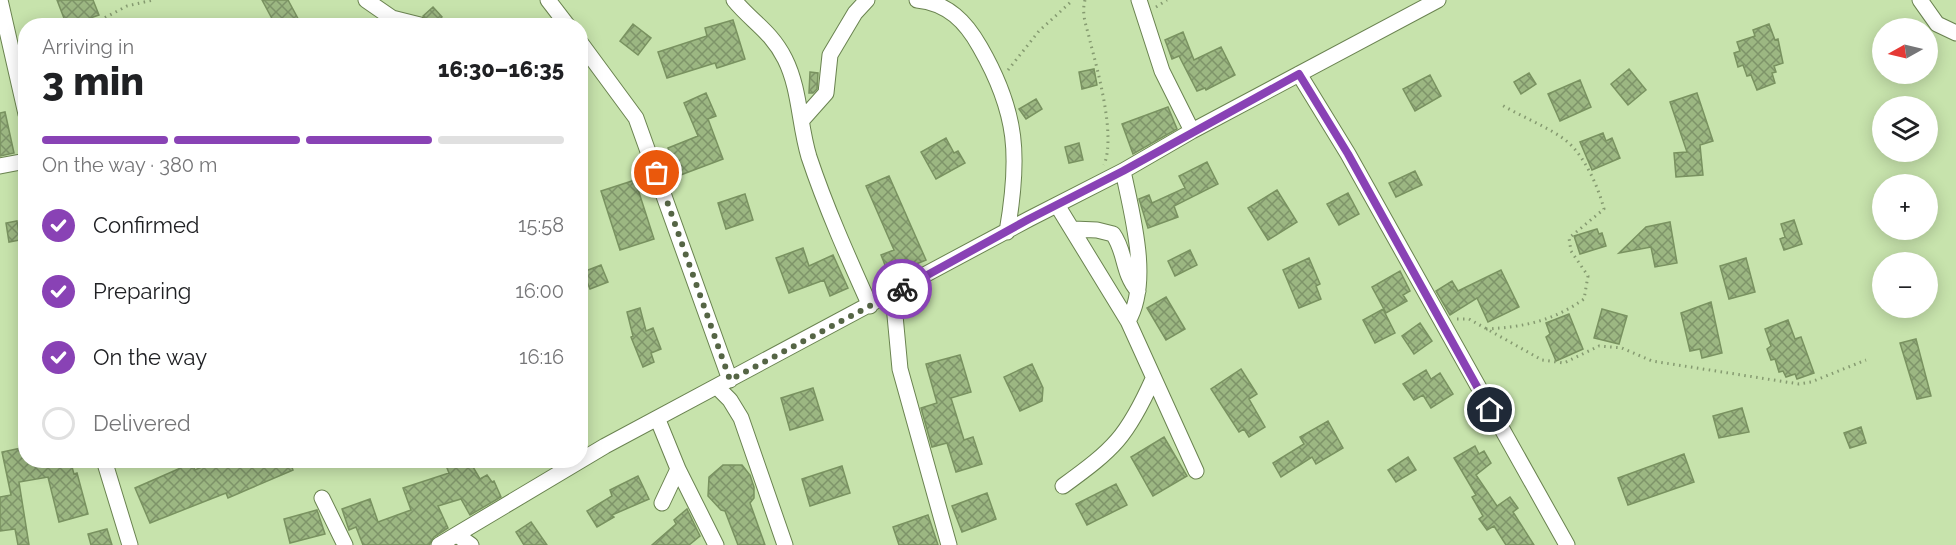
<!DOCTYPE html>
<meta charset="utf-8">
<style>
:root{--surface:#fff;--page:#f2f2f2;--text:#202124;--muted:#757577;--line:#e0e0e0;--accent:#8942b5}
body{margin:0;font-family:Raleway,sans-serif;background:var(--page);color:var(--text);height:100vh;display:flex;flex-direction:column;font-size:22px;white-space:nowrap}
*{box-sizing:border-box;margin:0}
p{font-size:20px;color:var(--muted)}
.icon{flex:none;width:33px;height:33px;fill:none;stroke:currentColor;stroke-width:2;stroke-linecap:round;stroke-linejoin:round}
.map{position:relative;flex:1;overflow:hidden}
.details{position:absolute;left:18px;top:18px;width:570px;height:450px;display:flex;flex-direction:column;background:var(--surface);border-radius:24px;box-shadow:0 3px 15px #0003}
.details>*{flex:none}
.needle{width:39px;rotate:262deg}
.buttons{position:absolute;left:1872px;top:18px;display:grid;gap:12px}
.buttons a{display:grid;place-items:center;width:66px;height:66px;border-radius:50%;background:var(--surface);box-shadow:0 3px 15px #0003;font-size:30px}
.pin{position:absolute;display:grid;place-items:center;width:51px;height:51px;color:#fff;margin:-26px;border:3px solid #fff;border-radius:50%;box-shadow:0 2px 6px #0007}
.courier{position:absolute;display:grid;place-items:center;width:60px;height:60px;margin:-30px;border:4px solid #8942b5;border-radius:50%;background:#fff;color:#222;box-shadow:0 2px 8px #0007}
.head em{font-style:normal;font-weight:800}
.head div{display:flex;flex-direction:column-reverse}
.head{display:flex;align-items:center;justify-content:space-between;height:102px;padding:0 24px}
h1{font-size:39px;font-weight:800;line-height:45px}
.bar{display:grid;grid-template-columns:repeat(4,1fr);gap:9px 6px;align-content:center;height:72px;padding:0 24px}
.bar i{height:8px;border-radius:4px;background:var(--line)}
.bar .on{background:var(--accent)}
.bar p{grid-column:span 4}
ol{padding:0 24px;list-style:none}
li{display:flex;align-items:center;gap:18px;height:66px}
li p{margin-inline-start:auto}
li .icon{padding:6px;border-radius:50%;background:var(--accent);color:#fff;stroke-width:4}
li:last-child{color:var(--muted)}
li i{width:33px;height:33px;border:3px solid var(--line);border-radius:50%}
.map>svg:first-child{display:block}
.building{fill:url(#building-cross-hatch);stroke:#799260;stroke-width:1.5}
.lines{fill:none;stroke-linecap:round;stroke-linejoin:round}
.minor-casing{stroke:#6a8350;stroke-width:17}
.path{stroke:#859a70;stroke-width:3;stroke-dasharray:1.5 4.5;stroke-linecap:butt}
.minor{stroke:#fff;stroke-width:15}
.done{stroke:#556545;stroke-width:6;stroke-dasharray:0 10.8}
.route{stroke:#8942b5;stroke-width:8}
</style>
<div class="map">
<svg width="1956" height="545" viewBox="0 0 1956 545">
<defs>
<pattern id="building-cross-hatch" width="8" height="8" patternUnits="userSpaceOnUse" patternTransform="scale(1.5)"><rect width="8" height="8" fill="#9cb782"/><path d="M0 0l8 8M0 8l8-8" fill="none" stroke="#7e9469"/></pattern>
</defs>
<rect width="100%" height="100%" fill="#c7e3ac"/>
<path class="building" d="M 57,0 L 93,0 L 99,15 L 67,26 Z
M 262,0 L 288,0 L 302,26 L 276,26 Z
M 433,7 L 442,17 L 430,26 L 423,16 Z
M 733,20 L 745,59 L 717,68 L 715,63 L 667,78 L 658,52 L 707,36 L 705,28 Z
M 633,24 L 651,38 L 638,55 L 620,41 Z
M 1769,24 L 1775,40 L 1778,39 L 1783,63 L 1774,66 L 1776,72 L 1772,73 L 1775,83 L 1757,90 L 1751,75 L 1747,76 L 1743,65 L 1738,67 L 1734,53 L 1740,51 L 1737,42 L 1755,36 L 1753,30 Z
M 1183,32 L 1194,60 L 1221,47 L 1235,75 L 1206,90 L 1205,88 L 1197,91 L 1179,56 L 1172,59 L 1165,40 Z
M 1094,69 L 1097,85 L 1082,89 L 1079,72 Z
M 1629,69 L 1646,90 L 1628,105 L 1611,84 Z
M 810,72 L 818,73 L 817,89 L 813,93 L 809,93 Z
M 1529,73 L 1536,84 L 1521,94 L 1514,82 Z
M 1430,75 L 1441,96 L 1415,111 L 1403,89 Z
M 1580,80 L 1591,107 L 1560,121 L 1548,94 Z
M 706,93 L 716,116 L 708,119 L 723,159 L 678,176 L 668,148 L 698,136 L 684,103 Z
M 1697,93 L 1713,141 L 1700,145 L 1703,175 L 1676,177 L 1674,153 L 1687,152 L 1670,102 Z
M 1036,99 L 1042,109 L 1026,119 L 1019,109 Z
M 1168,107 L 1177,129 L 1133,154 L 1122,124 Z
M 5,112 L 14,153 L 0,156 L 0,113 Z
M 1603,133 L 1606,141 L 1612,138 L 1620,158 L 1592,170 L 1580,142 Z
M 946,138 L 954,153 L 958,151 L 965,163 L 936,179 L 921,152 Z
M 1079,143 L 1083,160 L 1069,163 L 1065,147 Z
M 1207,162 L 1218,184 L 1174,206 L 1178,217 L 1148,228 L 1139,199 L 1149,195 L 1152,203 L 1185,188 L 1179,176 Z
M 1415,171 L 1422,185 L 1396,197 L 1389,183 Z
M 889,176 L 926,260 L 889,275 L 881,255 L 894,250 L 866,186 Z
M 635,180 L 654,239 L 620,250 L 601,191 Z
M 1277,190 L 1297,222 L 1268,240 L 1248,208 Z
M 1348,193 L 1359,214 L 1339,225 L 1327,204 Z
M 745,194 L 753,220 L 726,229 L 718,203 Z
M 1794,220 L 1802,244 L 1784,250 L 1780,239 L 1785,237 L 1781,224 Z
M 17,221 L 20,240 L 9,242 L 6,223 Z
M 1670,222 L 1677,263 L 1655,267 L 1651,247 L 1619,253 L 1646,227 Z
M 1597,229 L 1599,234 L 1602,233 L 1606,246 L 1580,254 L 1574,236 Z
M 803,248 L 809,266 L 833,255 L 848,288 L 830,296 L 824,280 L 789,293 L 776,258 Z
M 1190,250 L 1197,265 L 1175,276 L 1168,261 Z
M 1309,258 L 1320,284 L 1316,286 L 1321,299 L 1299,308 L 1283,270 Z
M 1746,258 L 1755,292 L 1729,299 L 1720,266 Z
M 601,265 L 608,282 L 590,289 L 583,272 Z
M 1501,270 L 1519,307 L 1488,322 L 1477,298 L 1450,315 L 1436,291 L 1452,281 L 1458,291 Z
M 1400,271 L 1410,291 L 1403,295 L 1407,301 L 1386,313 L 1372,287 Z
M 1166,297 L 1185,329 L 1166,340 L 1147,308 Z
M 1711,302 L 1722,353 L 1702,358 L 1700,349 L 1690,351 L 1681,313 Z
M 640,308 L 646,331 L 653,328 L 661,349 L 651,353 L 654,362 L 643,367 L 631,337 L 633,336 L 627,312 Z
M 1383,309 L 1395,333 L 1375,343 L 1363,320 Z
M 1602,309 L 1627,316 L 1619,344 L 1594,338 Z
M 1569,314 L 1583,349 L 1556,361 L 1546,337 L 1550,334 L 1546,323 Z
M 1788,320 L 1795,339 L 1801,337 L 1814,373 L 1797,379 L 1795,374 L 1786,377 L 1783,371 L 1779,372 L 1775,359 L 1771,360 L 1767,349 L 1771,346 L 1765,329 Z
M 1420,323 L 1432,341 L 1414,354 L 1402,336 Z
M 1916,339 L 1931,396 L 1917,399 L 1900,343 Z
M 960,355 L 971,392 L 951,398 L 964,440 L 973,437 L 982,464 L 956,472 L 947,443 L 932,447 L 921,408 L 937,403 L 926,364 Z
M 1032,364 L 1043,388 L 1042,401 L 1020,411 L 1004,377 Z
M 1241,369 L 1257,394 L 1249,399 L 1265,427 L 1249,437 L 1244,429 L 1239,432 L 1211,389 Z
M 1426,370 L 1431,379 L 1440,373 L 1453,394 L 1431,408 L 1423,395 L 1414,400 L 1403,384 Z
M 813,388 L 823,420 L 790,430 L 781,398 Z
M 1742,408 L 1749,432 L 1719,438 L 1713,416 Z
M 1328,421 L 1343,448 L 1316,464 L 1312,457 L 1281,477 L 1273,463 L 1304,444 L 1300,437 Z
M 1861,427 L 1866,443 L 1850,448 L 1844,433 Z
M 1164,437 L 1187,476 L 1153,496 L 1131,457 Z
M 1475,446 L 1479,454 L 1484,451 L 1491,463 L 1476,475 L 1497,506 L 1510,497 L 1518,508 L 1513,512 L 1534,545 L 1506,545 L 1494,526 L 1487,530 L 1479,519 L 1483,516 L 1472,497 L 1476,495 L 1454,458 Z
M 26,447 L 26,460 L 70,460 L 74,474 L 77,473 L 88,514 L 59,522 L 48,477 L 19,482 L 29,545 L 18,545 L 15,529 L 0,531 L 0,497 L 11,495 L 2,452 Z
M 1684,454 L 1694,482 L 1628,505 L 1618,478 Z
M 1408,457 L 1416,470 L 1396,482 L 1388,470 Z
M 217,460 L 289,460 L 293,470 L 228,498 L 226,493 L 150,523 L 135,488 L 192,463 L 195,470 Z
M 460,460 L 469,460 L 480,479 L 487,475 L 492,482 L 494,481 L 501,497 L 470,515 L 461,499 L 438,506 L 448,528 L 434,537 L 429,545 L 363,545 L 356,527 L 349,530 L 342,509 L 370,499 L 378,522 L 411,510 L 403,488 L 449,473 L 447,468 Z
M 723,465 L 742,465 L 750,475 L 754,487 L 754,498 L 750,503 L 765,545 L 738,545 L 725,511 L 721,510 L 708,496 L 709,477 Z
M 842,466 L 850,493 L 810,506 L 802,479 Z
M 638,476 L 649,499 L 612,515 L 614,517 L 597,527 L 587,511 L 612,496 L 610,490 Z
M 1116,484 L 1127,505 L 1087,525 L 1076,504 Z
M 987,493 L 996,519 L 962,532 L 952,506 Z
M 687,509 L 700,536 L 689,545 L 652,545 L 676,524 L 674,520 Z
M 317,510 L 325,534 L 290,543 L 284,519 Z
M 928,515 L 938,545 L 899,545 L 893,527 Z
M 531,522 L 547,545 L 524,545 L 516,532 Z
M 107,529 L 112,545 L 91,545 L 88,534 Z"/>
<g class="lines">
<defs>
<path id="minor" d="M 0,0 L 26,114
M 366,0 L 392,18 L 420,25
M 548,0 L 568,26
M 734,0 C 751,21 771,31 785,59 C 800,89 799,124 809,157 C 826,208 848,257 870,306
M 917,0 C 948,3 966,22 980,47 C 1018,113 1020,157 1007,232
M 1139,0 L 1162,71 L 1192,131
M 1920,0 L 1937,24 L 1956,33
M 580,42 L 636,118 L 730,380
M 1299,74 L 1348,154 L 1567,545
M 802,120 L 826,93 L 830,55 L 855,13 L 867,0
M 0,166 L 26,161
M 1123,171 C 1132,214 1151,282 1128,321
M 1057,205 L 1128,321 L 1196,471
M 1073,229 L 1097,230 L 1113,234 C 1126,252 1122,273 1138,291
M 893,294 L 900,369 L 949,545
M 717,387 L 730,400 L 741,418 L 785,545
M 658,420 L 678,469 L 662,503
M 104,460 L 130,545
M 678,469 L 716,545
M 1063,486 C 1114,449 1127,437 1153,379
M 322,498 L 345,545
M 457,535 L 471,545
M 439,545 L 605,446 L 1029,219 L 1123,171 L 1192,131 L 1438,0"/>
</defs>
<use href="#minor" class="minor-casing"/>
<path class="path" d="M 1085,0 C 1081,15 1087,27 1090,41 C 1098,72 1116,136 1104,165
M 1156,7 L 1167,0
M 89,26 L 127,6 L 153,0
M 1008,70 L 1039,31 L 1073,0
M 1457,319 L 1469,319 L 1542,360 L 1564,363 L 1599,346 L 1622,348 L 1652,361 L 1799,384 L 1811,382 L 1866,360
M 1486,329 C 1524,327 1553,321 1584,299 L 1588,276 L 1571,251 L 1569,238 L 1604,209 C 1598,186 1584,154 1564,139 C 1546,126 1522,117 1502,105"/>
<use href="#minor" class="minor"/>
</g>
<g class="lines">
<path class="done" d="M 657,173 L 730,380 L 902,289"/>
<path class="route" d="M 902,289 L 1029,219 L 1123,171 L 1299,74 L 1348,154 L 1490,410"/>
</g>
</svg>
<div class="buttons">
<a><svg class="needle" viewBox="-14 -14 28 28"><path d="M0-13l5 13h-10z" fill="#e53935"/><path d="M0 13l5-13h-10z" fill="#757577"/></svg></a>
<a><svg class="icon" aria-label="layers" viewBox="0 0 24 24"><path d="M12 4l9 5-9 5-9-5zM3 14l9 5 9-5"/></svg></a>
<a>+</a>
<a>−</a>
</div>
<div class="pin" style="left:657px;top:173px;background:#ea580c"><svg class="icon" aria-label="bag" viewBox="0 0 24 24"><path d="M5 8h14l-1 12H6zM9 8a3 3 0 0 1 6 0"/></svg></div>
<div class="pin" style="left:1490px;top:410px;background:#1f2937"><svg class="icon" aria-label="home" viewBox="0 0 24 24"><path d="M3 11l9-7 9 7M6 9v11h12V9"/></svg></div>
<div class="courier" style="left:902px;top:289px"><svg class="icon" aria-label="bike" viewBox="0 0 24 24"><circle cx="6" cy="16" r="4"/><circle cx="18" cy="16" r="4"/><path d="M6 16l4-8h5l3 8M10 8l3 8H6M13 5h3"/></svg></div>
<section class="details">
<div class="head"><div><h1>3 min</h1><p>Arriving in</p></div><em>16:30–16:35</em></div>
<div class="bar"><i class="on"></i><i class="on"></i><i class="on"></i><i></i><p>On the way · 380 m</p></div>
<ol>
<li><svg class="icon" aria-label="check" viewBox="0 0 24 24"><path d="M5 12l5 5 9-10"/></svg>Confirmed<p>15:58</p></li>
<li><svg class="icon" aria-label="check" viewBox="0 0 24 24"><path d="M5 12l5 5 9-10"/></svg>Preparing<p>16:00</p></li>
<li><svg class="icon" aria-label="check" viewBox="0 0 24 24"><path d="M5 12l5 5 9-10"/></svg>On the way<p>16:16</p></li>
<li><i></i>Delivered</li>
</ol>
</section>
</div>
